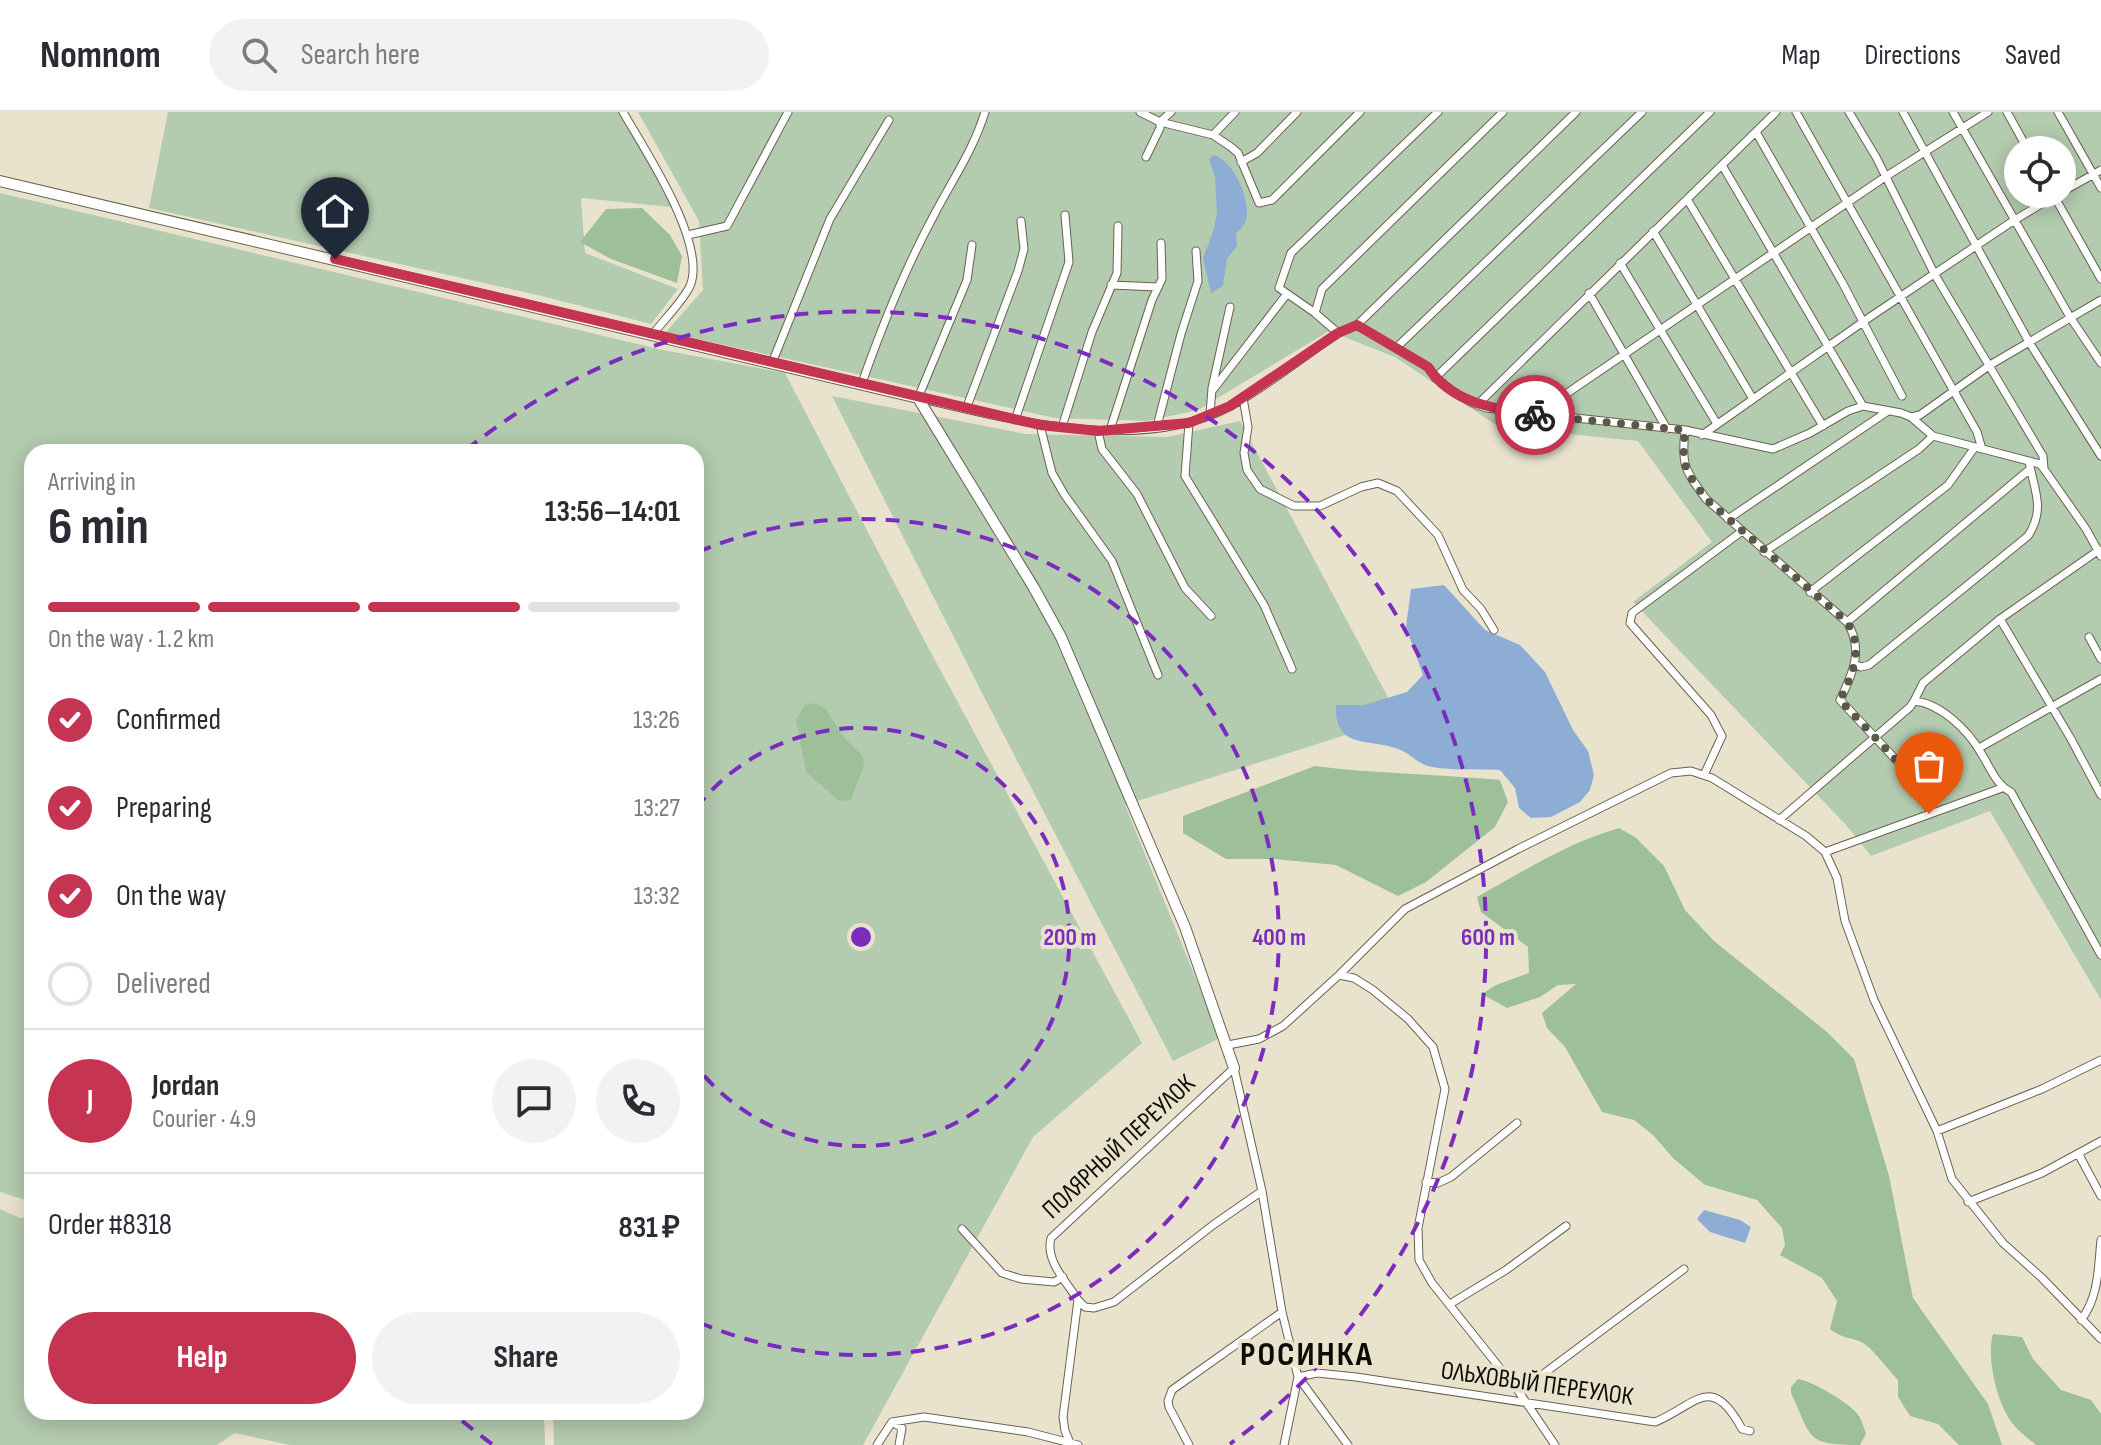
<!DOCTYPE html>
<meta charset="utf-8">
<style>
:root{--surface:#fff;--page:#f2f2f3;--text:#2b2b33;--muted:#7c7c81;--line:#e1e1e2;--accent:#c53450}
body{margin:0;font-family:"Sofia Sans Condensed",sans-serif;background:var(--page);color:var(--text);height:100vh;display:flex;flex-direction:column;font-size:30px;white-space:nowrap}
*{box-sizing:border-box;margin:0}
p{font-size:26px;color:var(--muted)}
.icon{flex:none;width:44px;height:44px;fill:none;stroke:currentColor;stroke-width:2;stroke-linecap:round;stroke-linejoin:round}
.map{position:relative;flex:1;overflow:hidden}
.details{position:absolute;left:24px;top:332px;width:680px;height:976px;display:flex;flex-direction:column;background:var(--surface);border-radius:24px;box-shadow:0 4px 20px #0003}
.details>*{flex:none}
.fabs{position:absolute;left:2004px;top:24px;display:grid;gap:16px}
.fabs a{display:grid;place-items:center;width:72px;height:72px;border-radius:50%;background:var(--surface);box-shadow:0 4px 20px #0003;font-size:40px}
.pin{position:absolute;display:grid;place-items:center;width:68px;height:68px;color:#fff;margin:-82px -34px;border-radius:50% 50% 50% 0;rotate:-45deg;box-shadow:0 0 8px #0007}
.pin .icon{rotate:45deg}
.courier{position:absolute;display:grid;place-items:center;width:80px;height:80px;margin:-40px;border:6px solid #c53450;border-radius:50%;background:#fff;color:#222;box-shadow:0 2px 10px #0007}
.summary em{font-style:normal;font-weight:700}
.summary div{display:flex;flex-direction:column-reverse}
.summary{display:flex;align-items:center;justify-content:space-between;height:136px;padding:0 24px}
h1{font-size:52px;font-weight:700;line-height:60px}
.bar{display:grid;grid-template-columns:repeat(4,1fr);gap:12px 8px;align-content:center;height:96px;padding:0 24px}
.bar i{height:10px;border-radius:6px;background:var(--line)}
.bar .current{background:var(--accent)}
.bar p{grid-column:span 4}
.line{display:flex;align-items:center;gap:20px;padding:0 24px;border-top:2px solid var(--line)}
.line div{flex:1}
.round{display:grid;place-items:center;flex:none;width:84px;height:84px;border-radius:42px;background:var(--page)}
ol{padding:0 24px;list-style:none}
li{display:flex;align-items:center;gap:24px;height:88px}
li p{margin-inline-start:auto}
li .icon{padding:8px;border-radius:50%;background:var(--accent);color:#fff;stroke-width:4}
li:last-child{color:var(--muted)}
li i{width:44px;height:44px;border:4px solid var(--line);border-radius:50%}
.cta{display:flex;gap:16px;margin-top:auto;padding:16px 24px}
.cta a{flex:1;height:92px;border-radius:48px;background:var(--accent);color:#fff;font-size:32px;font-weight:700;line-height:92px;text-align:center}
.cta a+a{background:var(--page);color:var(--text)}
header{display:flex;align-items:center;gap:48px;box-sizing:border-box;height:112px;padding:0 40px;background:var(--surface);border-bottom:2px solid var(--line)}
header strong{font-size:38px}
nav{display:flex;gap:44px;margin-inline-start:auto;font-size:28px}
.search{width:560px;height:72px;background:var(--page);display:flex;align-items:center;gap:20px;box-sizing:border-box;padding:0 28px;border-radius:44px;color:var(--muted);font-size:30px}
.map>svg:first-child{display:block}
.green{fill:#b3cbaf;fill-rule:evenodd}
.forest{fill:#9ec098}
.water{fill:#8dadd4}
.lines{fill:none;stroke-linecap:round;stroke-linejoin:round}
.street-casing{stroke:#686250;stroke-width:9}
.secondary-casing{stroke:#686250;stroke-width:12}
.street{stroke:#fff;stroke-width:7}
.secondary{stroke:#fff;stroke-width:10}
.done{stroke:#5a574b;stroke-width:8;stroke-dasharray:0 14.4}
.route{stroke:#c53450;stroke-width:10}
.ring{fill:none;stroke:#7b2cbf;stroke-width:4;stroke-dasharray:14 10}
.labels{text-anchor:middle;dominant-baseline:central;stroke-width:8;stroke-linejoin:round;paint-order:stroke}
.street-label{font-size:26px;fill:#0d0b05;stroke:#e9e3ce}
.district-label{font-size:34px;font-weight:bold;letter-spacing:2px;fill:#0d0b05;stroke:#e9e3ce}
.centre{fill:#7b2cbf;stroke:#e9e3ce;stroke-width:4}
.ring-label{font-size:24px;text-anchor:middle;font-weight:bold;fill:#7b2cbf;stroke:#e9e3ce;stroke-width:8;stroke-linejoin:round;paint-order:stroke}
</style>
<header>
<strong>Nomnom</strong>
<div class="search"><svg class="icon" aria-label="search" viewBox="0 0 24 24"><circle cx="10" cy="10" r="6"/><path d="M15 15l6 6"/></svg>Search here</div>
<nav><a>Map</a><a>Directions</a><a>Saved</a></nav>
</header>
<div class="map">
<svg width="2101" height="1333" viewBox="0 0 2101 1333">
<rect width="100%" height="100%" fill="#e9e3ce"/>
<path class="green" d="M 168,0 L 621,0 L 671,95 L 581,86 L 585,141 L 678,177 L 651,212 L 538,183 L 149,96 Z
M 638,0 L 2101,0 L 2101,888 L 1990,699 L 1871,744 L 1847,714 L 1633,490 L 1712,430 L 1638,329 L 1499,315 L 1395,245 L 1329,219 L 1198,298 L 1147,309 L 1055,306 L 666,220 L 703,178 L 699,109 ZM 2018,38 L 2062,38 L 2062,82 L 2018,82 Z
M 0,81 L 663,238 L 785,261 L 922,524 L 1142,931 L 1033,1025 L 863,1333 L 554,1333 L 553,1300 L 696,1300 L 696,340 L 32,340 L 32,1090 L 0,1080 Z
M 832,284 L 1025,322 L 1167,325 L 1240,309 L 1399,606 L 1125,693 L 1220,926 L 1173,949 L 982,581 Z
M 0,1097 L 20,1106 L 32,1106 L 32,1300 L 544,1300 L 545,1333 L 290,1333 L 235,1321 L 217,1333 L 0,1333 Z"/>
<path class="forest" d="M 642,96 L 670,123 L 682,144 L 677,171 L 611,147 L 580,130 L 606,97 Z
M 814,591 L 826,597 L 841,622 L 863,644 L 864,653 L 851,688 L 839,689 L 806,660 L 796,608 L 805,593 Z
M 1315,654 C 1377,662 1438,662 1500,668 L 1508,690 L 1495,715 L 1426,770 L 1398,784 L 1336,753 L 1275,747 L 1226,747 L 1183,721 L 1183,704 Z
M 1619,716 L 1635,725 L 1664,754 L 1685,798 L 1714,829 L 1827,920 L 1854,947 L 1889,1064 L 1913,1186 L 1988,1292 L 2002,1333 L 1959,1333 L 1938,1312 L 1910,1304 L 1898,1285 L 1898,1268 C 1889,1259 1871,1234 1861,1230 C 1848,1224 1845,1228 1830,1217 L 1837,1189 L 1822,1166 L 1780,1143 L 1785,1133 L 1782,1116 L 1757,1088 L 1705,1073 L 1673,1046 L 1653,1023 L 1634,1008 L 1602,1000 L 1565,935 L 1547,916 L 1542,901 L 1576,872 L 1558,873 L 1540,885 L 1507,896 L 1482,882 L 1496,873 L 1529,861 L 1528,835 L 1481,800 L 1477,785 C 1524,759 1567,731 1619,716 Z
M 1993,1222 L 2022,1225 L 2033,1247 L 2061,1278 L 2091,1288 L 2101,1302 L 2101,1333 L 2036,1333 C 2028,1326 2019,1320 2013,1312 C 1997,1293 1986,1245 1993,1222 Z
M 1798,1267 C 1810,1268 1852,1292 1859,1304 C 1862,1309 1864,1316 1866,1322 L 1860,1333 C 1805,1333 1812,1326 1791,1281 L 1791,1275 Z"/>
<path class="water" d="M 1214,43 C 1234,49 1253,90 1245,111 C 1244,113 1238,120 1236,121 L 1237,134 L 1227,147 L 1223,174 L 1211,181 L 1203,146 L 1213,120 L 1217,101 L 1215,65 L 1209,47 Z
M 1444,473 L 1485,518 L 1520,533 L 1545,560 L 1573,618 L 1588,639 L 1594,663 L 1590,678 L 1580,690 L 1551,705 L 1531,706 L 1519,696 L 1515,676 L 1500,658 C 1481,657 1440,659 1425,653 C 1415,649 1408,640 1398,637 C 1369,626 1334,638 1336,593 L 1364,593 L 1407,580 L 1423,563 L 1406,515 L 1411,477 Z
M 1704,1098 L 1740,1108 L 1751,1115 L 1745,1131 L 1710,1120 L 1697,1107 Z"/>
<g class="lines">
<defs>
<path id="street" d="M 623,0 C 644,37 708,132 690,174 C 683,189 663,209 652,223
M 1140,0 L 1160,10 L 1213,23 L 1231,35 L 1238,41 L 1259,91 L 1272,88 L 1360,0
M 1796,0 L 1977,320 L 1982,337
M 1849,0 L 1876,45 L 1935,163 L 2043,344 L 2044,357 L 2086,417 L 2101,444
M 1903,0 L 2029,230 L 2101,344
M 1953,0 L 2070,205 L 2101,251
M 2007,0 L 2028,38
M 2058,0 L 2101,76
M 1756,20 L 1842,170 L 1902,284
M 1213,23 L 1235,0
M 1146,45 L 1160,16 L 1160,10 L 1171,0
M 1241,50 L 1257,41 L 1297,0
M 1722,53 L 1863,294
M 2062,80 L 2101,58
M 2053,82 L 2101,167
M 1687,87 L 1823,314
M 1653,119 L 1753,287
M 688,123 L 727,114 L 788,0
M 972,133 L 967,168 L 918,286 C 1012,308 1140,343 1231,294 C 1268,273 1303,245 1338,221 L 1357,213 L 1428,255 C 1440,273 1466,290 1486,296 L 1685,318 L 1773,337 L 1810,321 L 1848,299 L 1863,294 L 1901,301 L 1911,305 L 1933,324 L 2040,352 L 2044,357
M 1620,151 L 1717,312
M 1111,173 L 1158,175
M 1589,181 L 1667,317
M 1315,201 L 1279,176 L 1291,141 L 1438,0
M 1357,213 L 1576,0
M 1338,221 L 1315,201 L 1322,177 L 1503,0
M 1397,235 L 1642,0
M 772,251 L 830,107 L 889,8
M 1435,266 L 1710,0
M 862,271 C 882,214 904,159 933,105 C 951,70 973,39 985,0
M 1212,279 L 1286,183
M 1243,286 L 1248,315 L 1244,341 L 1247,358 L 1260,377 L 1294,394 L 1320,394 L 1361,375 L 1378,371 L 1397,379 L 1438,423 L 1463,478 L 1481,497 L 1494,518
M 1477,293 L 1776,0
M 966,297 L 1018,159 L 1024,137 L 1021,109
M 1210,302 L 1212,276 L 1230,195
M 1535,303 L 1885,65 L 1988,0
M 1911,305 L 1920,303 L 1990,253 L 2101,188
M 1015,308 L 1069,150 L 1065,103
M 1189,311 L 1185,364 L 1264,493 L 1292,557
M 1040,313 L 1052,361 L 1064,382 L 1112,449 L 1158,563
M 1157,314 L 1181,222 L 1198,169 L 1196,139
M 1062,315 L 1092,220 L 1117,161 L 1118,114
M 1110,318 L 1152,188 L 1162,167 L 1161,131
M 1685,318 C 1681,354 1685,358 1706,387 L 1847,510 C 1864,537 1853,561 1840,588 L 1899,651 L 1930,698 L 1929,702
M 1098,319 L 1102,337 L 1137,382 L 1185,476 L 1211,504
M 1702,323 L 1870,205 L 2013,109 L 2058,82
M 1728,407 L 1888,299
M 1764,440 L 1919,337 L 1933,324
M 1810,480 L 1948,373 L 1975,335
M 2000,507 L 2071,627 L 2101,683
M 1847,510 L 2030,357
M 2089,525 L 2101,547
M 1854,552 L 1861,555 L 1869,553 L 2028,424 C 2046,396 2034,379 2029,349
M 1914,589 L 1923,571 L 2000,507 L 2099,438
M 1979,636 L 2101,567
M 1704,663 L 1722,624 L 1711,603 L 1630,511 L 1632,501 L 1741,420
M 1779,708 L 1910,595 L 1914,589 C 1940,591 1968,618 1981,641 C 1990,655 1996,673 2011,680 L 2101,843
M 1825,740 L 2002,676
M 1339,863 L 1405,797 L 1518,737 L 1671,661 L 1691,659 L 1712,666 L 1806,724 L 1825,740 L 1837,766 L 1845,809 L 1874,888 L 1937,1019 L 1952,1067 L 2003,1131 L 2042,1166 L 2101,1227
M 1228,933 L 1259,927 L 1283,914 L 1339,863 L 1354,866 L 1373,878 L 1408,907 L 1433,935 L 1445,977 L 1418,1116 L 1419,1148 L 1432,1171 L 1519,1280 L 1555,1333
M 1234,956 L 1262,1079 L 1282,1200 L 1298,1265 L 1348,1333
M 1937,1019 L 2042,977 L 2101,948
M 2079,1043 L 2101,1084
M 1426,1070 L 1438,1071 L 1451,1065 L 1517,1011
M 1968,1090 L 2042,1061 L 2101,1029
M 962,1117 L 1002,1161 L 1021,1167 L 1054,1170 L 1063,1165
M 1078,1188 L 1085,1195 L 1094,1196 L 1114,1190 L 1213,1113 L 1262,1079
M 1450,1192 L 1506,1158 L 1566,1114
M 2081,1208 C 2099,1185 2098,1156 2101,1128
M 1298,1265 L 1317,1261 L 1356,1265 L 1655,1310 C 1695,1294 1711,1259 1742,1317 L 1750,1319
M 1519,1280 L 1684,1157
M 892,1310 L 902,1316 L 899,1333
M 877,1333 L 892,1310 L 924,1305 L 1028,1320 L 1078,1333
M 1071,1333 L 1065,1319 L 1063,1305 L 1078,1188 C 1066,1169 1045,1149 1051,1126 L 1234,956
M 1189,1333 L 1169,1295 L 1168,1289 L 1172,1278 L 1282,1200
M 1284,1333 L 1298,1265"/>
<path id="secondary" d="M 0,69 L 918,286 L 1034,476 L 1061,525 L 1185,815 L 1234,956"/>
</defs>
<use href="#street" class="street-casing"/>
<use href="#secondary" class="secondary-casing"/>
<use href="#street" class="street"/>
<use href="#secondary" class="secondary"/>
</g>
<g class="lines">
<path class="done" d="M 1535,303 L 1685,318 C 1681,354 1685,358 1706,387 L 1847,510 C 1864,537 1853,561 1840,588 L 1899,651 L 1930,698 L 1929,702"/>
<path class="route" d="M 335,147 L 1040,313 L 1098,319 L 1189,311 L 1230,294 L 1338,221 L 1357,213 L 1428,255 C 1452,292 1496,297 1535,303"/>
</g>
<g class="ring">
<path d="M696 696A209 209 0 1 1 696 954"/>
<path d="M698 440A418 418 0 1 1 698 1210"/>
<path d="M492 1332A627 627 0 0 1 454 1302M466 338A627 627 0 1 1 1230 1332"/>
</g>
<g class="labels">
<g class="street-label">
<text transform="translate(1119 1035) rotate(-43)">ПОЛЯРНЫЙ ПЕРЕУЛОК</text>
<text transform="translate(1537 1272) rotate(8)">ОЛЬХОВЫЙ ПЕРЕУЛОК</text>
</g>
<g class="district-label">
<text x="1307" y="1242">РОСИНКА</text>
</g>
</g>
<circle cx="861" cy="825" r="12" class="centre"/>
<g class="ring-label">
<text x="1070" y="833">200 m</text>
<text x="1279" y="833">400 m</text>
<text x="1488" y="833">600 m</text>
</g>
</svg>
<div class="fabs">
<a><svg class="icon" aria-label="locate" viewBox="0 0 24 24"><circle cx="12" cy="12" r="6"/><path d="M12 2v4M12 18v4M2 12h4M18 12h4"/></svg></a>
</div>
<div class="pin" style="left:1929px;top:702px;background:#ea580c"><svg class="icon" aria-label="bag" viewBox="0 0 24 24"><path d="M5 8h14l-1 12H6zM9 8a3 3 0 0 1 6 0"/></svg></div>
<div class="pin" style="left:335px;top:147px;background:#1f2937"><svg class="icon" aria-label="home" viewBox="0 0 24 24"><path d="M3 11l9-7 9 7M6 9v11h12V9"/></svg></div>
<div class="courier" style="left:1535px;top:303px"><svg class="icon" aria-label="bike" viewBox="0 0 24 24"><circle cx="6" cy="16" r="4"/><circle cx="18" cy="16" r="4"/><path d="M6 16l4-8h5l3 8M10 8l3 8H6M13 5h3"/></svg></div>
<section class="details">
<div class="summary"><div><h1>6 min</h1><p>Arriving in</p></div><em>13:56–14:01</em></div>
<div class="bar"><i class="current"></i><i class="current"></i><i class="current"></i><i></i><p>On the way · 1.2 km</p></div>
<ol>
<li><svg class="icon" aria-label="check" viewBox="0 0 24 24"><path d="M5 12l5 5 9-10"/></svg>Confirmed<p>13:26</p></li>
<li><svg class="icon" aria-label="check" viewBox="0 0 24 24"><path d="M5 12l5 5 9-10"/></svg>Preparing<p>13:27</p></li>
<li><svg class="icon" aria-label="check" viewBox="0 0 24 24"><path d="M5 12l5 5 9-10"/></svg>On the way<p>13:32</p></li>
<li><i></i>Delivered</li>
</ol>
<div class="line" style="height:144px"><b class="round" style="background:var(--accent);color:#fff">J</b><div><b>Jordan</b><p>Courier · 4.9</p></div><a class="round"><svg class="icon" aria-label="chat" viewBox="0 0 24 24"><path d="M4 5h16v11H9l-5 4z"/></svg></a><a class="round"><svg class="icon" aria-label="phone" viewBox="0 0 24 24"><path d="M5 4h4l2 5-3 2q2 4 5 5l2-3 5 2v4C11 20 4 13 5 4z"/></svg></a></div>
<div class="line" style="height:104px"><div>Order #8318</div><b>831 ₽</b></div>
<div class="cta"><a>Help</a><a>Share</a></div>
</section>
</div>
